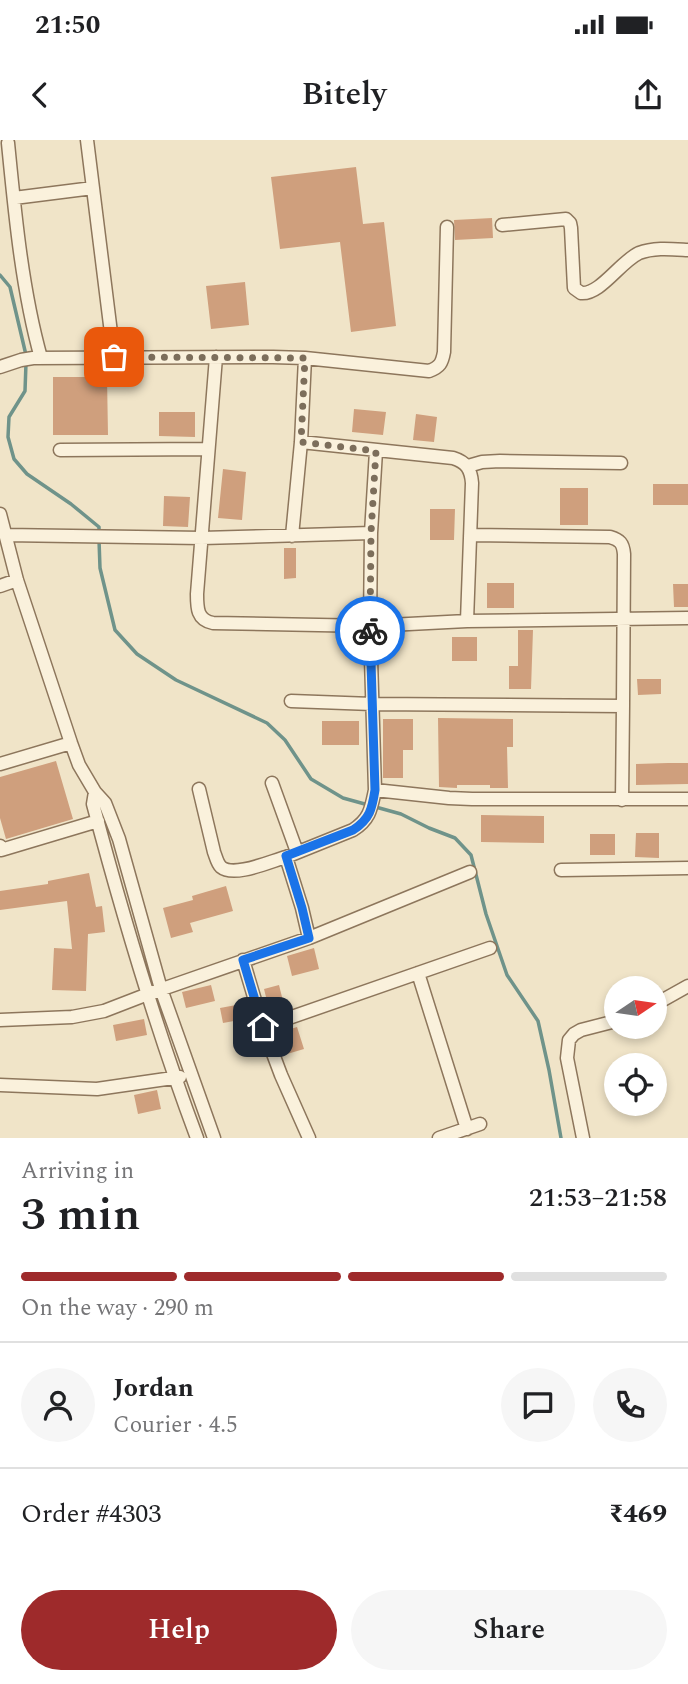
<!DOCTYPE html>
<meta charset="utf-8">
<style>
:root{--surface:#fff;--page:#f6f6f6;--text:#202124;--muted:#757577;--line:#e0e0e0;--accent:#9e2a2b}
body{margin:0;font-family:Spectral,serif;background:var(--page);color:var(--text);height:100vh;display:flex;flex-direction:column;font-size:26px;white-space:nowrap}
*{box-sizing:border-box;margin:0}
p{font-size:23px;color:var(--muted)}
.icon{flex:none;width:38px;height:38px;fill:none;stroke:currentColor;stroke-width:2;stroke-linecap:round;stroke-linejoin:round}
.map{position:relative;height:998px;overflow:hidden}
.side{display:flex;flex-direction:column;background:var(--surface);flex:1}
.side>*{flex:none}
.needle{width:46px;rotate:77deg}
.fabs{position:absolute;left:604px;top:836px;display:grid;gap:14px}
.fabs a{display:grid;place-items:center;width:63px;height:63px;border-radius:50%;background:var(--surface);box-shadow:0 4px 10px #0003;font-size:35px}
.pin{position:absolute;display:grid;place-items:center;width:60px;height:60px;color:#fff;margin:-30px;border-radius:14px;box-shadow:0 4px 10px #0006}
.courier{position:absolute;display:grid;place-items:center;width:70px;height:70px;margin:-35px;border:5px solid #1a73e8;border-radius:50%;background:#fff;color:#222;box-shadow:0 2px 9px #0007}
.summary em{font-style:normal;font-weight:600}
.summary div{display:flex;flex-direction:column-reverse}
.summary{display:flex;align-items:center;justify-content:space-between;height:119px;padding:0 21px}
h1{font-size:46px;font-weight:600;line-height:52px}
.bar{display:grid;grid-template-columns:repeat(4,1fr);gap:10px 7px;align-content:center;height:84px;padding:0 21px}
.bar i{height:9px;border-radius:5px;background:var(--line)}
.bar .current{background:var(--accent)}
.bar p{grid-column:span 4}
.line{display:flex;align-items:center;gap:18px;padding:0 21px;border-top:2px solid var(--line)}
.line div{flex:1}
.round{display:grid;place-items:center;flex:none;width:74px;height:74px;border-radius:37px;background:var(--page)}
.button{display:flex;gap:14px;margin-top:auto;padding:14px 21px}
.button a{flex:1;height:80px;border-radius:42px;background:var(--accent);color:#fff;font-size:28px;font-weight:600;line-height:80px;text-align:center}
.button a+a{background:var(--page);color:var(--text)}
.status{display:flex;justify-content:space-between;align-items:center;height:49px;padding:0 35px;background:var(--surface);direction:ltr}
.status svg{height:19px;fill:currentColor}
header{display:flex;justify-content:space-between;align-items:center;height:91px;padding:0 21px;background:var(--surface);font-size:32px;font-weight:600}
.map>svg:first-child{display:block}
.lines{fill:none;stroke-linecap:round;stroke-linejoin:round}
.stream{stroke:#6f938a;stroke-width:3.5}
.building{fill:#cf9f7d}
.minor-casing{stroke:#8d765c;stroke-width:15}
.minor{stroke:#faf1dc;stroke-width:12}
.done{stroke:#7c6e5b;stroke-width:7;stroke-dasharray:0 12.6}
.route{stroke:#1a73e8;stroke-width:9}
</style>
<div class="status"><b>21:50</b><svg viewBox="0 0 49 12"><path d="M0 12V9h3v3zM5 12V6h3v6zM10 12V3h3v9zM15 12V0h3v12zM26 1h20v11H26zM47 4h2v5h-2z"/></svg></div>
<header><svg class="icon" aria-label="back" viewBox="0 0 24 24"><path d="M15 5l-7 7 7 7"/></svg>Bitely<svg class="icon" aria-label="share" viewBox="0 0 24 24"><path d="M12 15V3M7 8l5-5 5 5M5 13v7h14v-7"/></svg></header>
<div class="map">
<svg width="688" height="998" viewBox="0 0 688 998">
<rect width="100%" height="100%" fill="#f0e4c8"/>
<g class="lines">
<path class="stream" d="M 0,135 L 10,147 L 26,215
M 26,223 L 25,251 L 9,277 L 8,297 L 14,319 L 27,334 L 71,364 L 99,387 L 99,392
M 99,400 L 100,428 L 115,490 L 137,514 L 176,540 L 267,583 L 285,600 L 311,639 L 343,658 L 401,674 L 429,688 L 455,698 L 471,715 L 486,774 L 507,835 L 538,881 L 549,930 L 561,998"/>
</g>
<path class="building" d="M 356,27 L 363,84 L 384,82 L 396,186 L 351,192 L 340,102 L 280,109 L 271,37 Z
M 492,78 L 493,98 L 455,100 L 454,80 Z
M 245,142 L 249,185 L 211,189 L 206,146 Z
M 53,237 L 107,237 L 108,295 L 53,295 Z
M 354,269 L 386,272 L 383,295 L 352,292 Z
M 159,272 L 195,272 L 195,297 L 159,296 Z
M 416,274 L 437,277 L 434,302 L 413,300 Z
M 223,329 L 246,332 L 242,380 L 218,378 Z
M 653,344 L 688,344 L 688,365 L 653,365 Z
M 560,348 L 588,348 L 588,385 L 560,385 Z
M 164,356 L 190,357 L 188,387 L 163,386 Z
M 430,369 L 455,369 L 454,400 L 430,400 Z
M 284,408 L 296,408 L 296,438 L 284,439 Z
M 487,443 L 514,443 L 514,468 L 487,468 Z
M 673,444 L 688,444 L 688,467 L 674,467 Z
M 518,490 L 533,490 L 531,549 L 509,549 L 509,526 L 518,526 Z
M 452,497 L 477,497 L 477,521 L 452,521 Z
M 637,539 L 661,539 L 661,554 L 638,555 Z
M 438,578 L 513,579 L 513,607 L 507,607 L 508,648 L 490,648 L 490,645 L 457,645 L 457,648 L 439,647 Z
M 383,579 L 413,579 L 413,610 L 403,610 L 403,638 L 383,638 Z
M 322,581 L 359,581 L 359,605 L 322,605 Z
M 56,621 L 73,679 L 6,699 L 0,678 L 0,637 Z
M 668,623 L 688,623 L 688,644 L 636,645 L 636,624 Z
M 481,675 L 544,676 L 544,703 L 481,702 Z
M 636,693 L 659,693 L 659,718 L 635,717 Z
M 590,694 L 615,694 L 615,715 L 590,715 Z
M 89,733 L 96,767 L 102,766 L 105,792 L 88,794 L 86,851 L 52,850 L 54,808 L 72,809 L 67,761 L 0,770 L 0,751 L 48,744 L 48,741 Z
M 226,746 L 233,771 L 190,783 L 193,792 L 171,798 L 163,768 L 193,760 L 192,756 Z
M 314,808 L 319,829 L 292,836 L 287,816 Z
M 211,845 L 215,861 L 186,868 L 182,852 Z
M 279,845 L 285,869 L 270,873 L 264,849 Z
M 247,863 L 250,878 L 223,883 L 220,868 Z
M 144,879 L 147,895 L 116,901 L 113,885 Z
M 297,887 L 304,909 L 287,914 L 281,892 Z
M 157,950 L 161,969 L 138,974 L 134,955 Z"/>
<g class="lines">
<defs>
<path id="minor" d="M 87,0 L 114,217
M 8,3 C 15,74 22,150 41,218
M 14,58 L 93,48
M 502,85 L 566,79 L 570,83 L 571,88 L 574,148 L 581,153 C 600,155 620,122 639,113 C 654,107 672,109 688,110
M 216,217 L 197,454 C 197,468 197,480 213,483 L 370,486 L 467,481 L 688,478
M 0,227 L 21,220 L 33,218 L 273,217 L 305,218 L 429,231 C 440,227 442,223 444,212 L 447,87
M 301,302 L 453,318 C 466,322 471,329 472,343 L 467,481
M 60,310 L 208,309
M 468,326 L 482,322 L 500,321 L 621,323
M 0,374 L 17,440 L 71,603 L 79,625 L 95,652 L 105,663 L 119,699 L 161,849 L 214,998
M 371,393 L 376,311
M 6,395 L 202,398 L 371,393 L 370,486 L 375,650 L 449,658 L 472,659 L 688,659
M 470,395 L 610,397 C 620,400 623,403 624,414 L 623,566
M 292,396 L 301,302 L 305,218
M 0,446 L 17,440
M 291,561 L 372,564 L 623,566 L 622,660
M 0,624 L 71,603
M 272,643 L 297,712
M 199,649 L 214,712 C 216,717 217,723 221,727 C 234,738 271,721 286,717
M 95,652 L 93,664 C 123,777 156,889 197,998
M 0,706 L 1,710 L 98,681
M 561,730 L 688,728
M 309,798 L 302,768 L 286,717 L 353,690 C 370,679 371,669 375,650
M 243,820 L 263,887 L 281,935 L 309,998
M 418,833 L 467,989
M 654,865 L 688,846
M 0,880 L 72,877 L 104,871 L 148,854 L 309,798 L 470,732
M 263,887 L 490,808
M 0,945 L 97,949 L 180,937
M 439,998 L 480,984
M 583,998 L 567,918 L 569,900 L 574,894 L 581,890 L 616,881"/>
</defs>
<use href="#minor" class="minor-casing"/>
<use href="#minor" class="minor"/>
</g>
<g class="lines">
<path class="done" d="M 114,217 L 305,218 L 301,302 L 376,311 L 371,393 L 370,491"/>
<path class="route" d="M 263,887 L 243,820 L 309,798 L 302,768 L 286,716 L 353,690 C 370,679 372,669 375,650 L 370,491"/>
</g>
</svg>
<div class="fabs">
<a><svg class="needle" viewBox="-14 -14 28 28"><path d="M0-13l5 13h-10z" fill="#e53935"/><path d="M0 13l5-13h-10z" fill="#757577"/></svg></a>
<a><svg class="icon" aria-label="locate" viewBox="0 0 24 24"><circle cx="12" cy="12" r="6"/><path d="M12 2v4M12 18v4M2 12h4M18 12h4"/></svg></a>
</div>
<div class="pin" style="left:114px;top:217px;background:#ea580c"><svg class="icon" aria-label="bag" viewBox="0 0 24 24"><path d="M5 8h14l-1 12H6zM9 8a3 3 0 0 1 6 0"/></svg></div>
<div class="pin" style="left:263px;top:887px;background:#1f2937"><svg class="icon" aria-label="home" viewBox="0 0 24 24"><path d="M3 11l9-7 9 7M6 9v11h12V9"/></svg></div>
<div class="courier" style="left:370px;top:491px"><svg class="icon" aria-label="bike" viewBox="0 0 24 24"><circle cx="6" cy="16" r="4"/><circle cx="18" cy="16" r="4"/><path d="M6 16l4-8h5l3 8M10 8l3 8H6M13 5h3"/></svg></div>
</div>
<section class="side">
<div class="summary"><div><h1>3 min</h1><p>Arriving in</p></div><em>21:53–21:58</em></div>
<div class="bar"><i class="current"></i><i class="current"></i><i class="current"></i><i></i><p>On the way · 290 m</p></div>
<div class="line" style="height:126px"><a class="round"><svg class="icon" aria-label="person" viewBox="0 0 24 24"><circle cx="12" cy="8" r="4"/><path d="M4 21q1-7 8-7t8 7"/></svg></a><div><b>Jordan</b><p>Courier · 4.5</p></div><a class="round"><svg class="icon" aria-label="chat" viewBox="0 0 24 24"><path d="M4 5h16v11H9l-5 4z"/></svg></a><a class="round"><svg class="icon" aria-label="phone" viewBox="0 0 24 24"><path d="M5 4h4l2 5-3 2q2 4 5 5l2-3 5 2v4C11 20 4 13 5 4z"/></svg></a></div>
<div class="line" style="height:91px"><div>Order #4303</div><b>₹469</b></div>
<div class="button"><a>Help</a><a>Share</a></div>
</section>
